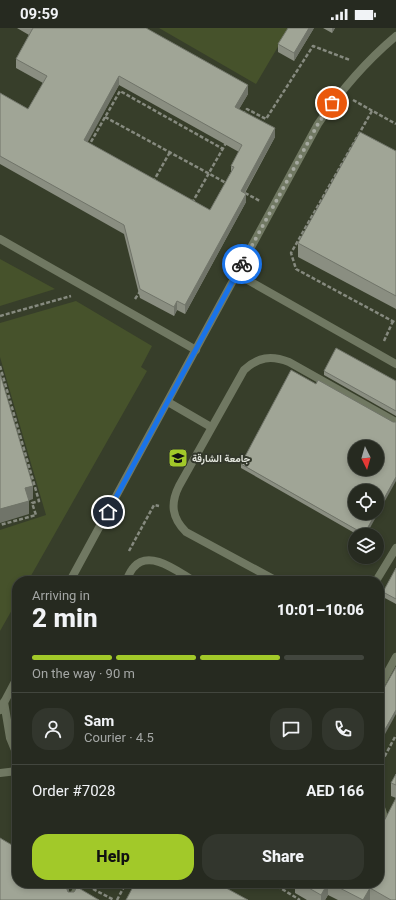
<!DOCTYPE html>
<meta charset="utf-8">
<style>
:root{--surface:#262a20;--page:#32362d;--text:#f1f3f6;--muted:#a4a7a5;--line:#42463e;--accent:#a2c929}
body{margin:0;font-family:Roboto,Vazirmatn,sans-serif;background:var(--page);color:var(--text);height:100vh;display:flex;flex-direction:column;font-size:15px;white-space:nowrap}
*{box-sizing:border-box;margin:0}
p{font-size:13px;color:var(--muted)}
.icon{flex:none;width:22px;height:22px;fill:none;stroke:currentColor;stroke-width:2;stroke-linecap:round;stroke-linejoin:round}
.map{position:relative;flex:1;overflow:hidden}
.panel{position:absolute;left:12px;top:548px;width:372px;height:312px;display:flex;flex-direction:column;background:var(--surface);border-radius:16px;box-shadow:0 2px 6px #0003,0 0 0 1px var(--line)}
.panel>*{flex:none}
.needle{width:26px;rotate:175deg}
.tools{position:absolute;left:348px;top:412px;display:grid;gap:8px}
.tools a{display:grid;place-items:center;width:36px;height:36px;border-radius:50%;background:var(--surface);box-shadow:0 2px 6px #0003,0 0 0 1px var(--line);font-size:20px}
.pin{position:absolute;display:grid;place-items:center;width:34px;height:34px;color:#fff;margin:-17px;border:2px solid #fff;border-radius:50%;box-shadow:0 1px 4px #0007}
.courier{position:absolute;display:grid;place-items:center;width:40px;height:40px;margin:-20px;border:3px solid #1a73e8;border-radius:50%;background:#fff;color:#222;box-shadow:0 1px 5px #0007}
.headline em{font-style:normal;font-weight:800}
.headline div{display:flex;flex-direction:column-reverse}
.headline{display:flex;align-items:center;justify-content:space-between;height:68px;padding:0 20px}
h1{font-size:26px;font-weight:800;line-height:30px}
.bar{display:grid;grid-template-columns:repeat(4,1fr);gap:6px 4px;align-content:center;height:48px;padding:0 20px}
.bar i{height:5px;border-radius:3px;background:var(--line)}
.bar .current{background:var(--accent)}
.bar p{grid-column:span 4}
.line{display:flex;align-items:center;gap:10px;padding:0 20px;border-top:1px solid var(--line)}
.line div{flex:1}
.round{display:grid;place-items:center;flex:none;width:42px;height:42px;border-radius:16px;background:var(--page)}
.action{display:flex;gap:8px;margin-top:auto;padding:8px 20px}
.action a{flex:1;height:46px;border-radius:16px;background:var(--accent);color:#111;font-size:16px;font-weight:800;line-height:46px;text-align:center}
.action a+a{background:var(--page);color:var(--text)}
.status{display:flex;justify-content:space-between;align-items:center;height:28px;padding:0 20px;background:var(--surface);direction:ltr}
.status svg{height:11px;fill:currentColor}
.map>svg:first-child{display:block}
.built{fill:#373e2a;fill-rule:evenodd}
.green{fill:#46522b}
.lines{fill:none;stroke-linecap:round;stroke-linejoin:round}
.path{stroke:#868a7f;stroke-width:2.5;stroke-dasharray:4 2;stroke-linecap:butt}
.lane{stroke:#707862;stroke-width:8}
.street{stroke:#707862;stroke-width:8}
.wall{fill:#8a8e81;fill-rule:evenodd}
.shaded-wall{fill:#707469}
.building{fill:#a0a596;stroke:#707469;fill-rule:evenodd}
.done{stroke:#a5a99f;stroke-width:4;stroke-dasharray:0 7.2}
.route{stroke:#1a73e8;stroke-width:5}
.labels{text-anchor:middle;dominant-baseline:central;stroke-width:4;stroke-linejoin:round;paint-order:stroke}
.poi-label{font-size:10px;font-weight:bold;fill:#e3e6dd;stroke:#33382b;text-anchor:start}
</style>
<div class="status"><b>09:59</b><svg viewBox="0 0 49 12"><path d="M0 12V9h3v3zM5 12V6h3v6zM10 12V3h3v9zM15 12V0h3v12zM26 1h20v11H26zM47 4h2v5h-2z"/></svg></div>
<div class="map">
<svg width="396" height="872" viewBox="0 0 396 872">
<rect width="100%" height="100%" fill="#33382b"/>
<path class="built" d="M 0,0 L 396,0 L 396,872 L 0,872 ZM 355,419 L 377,419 L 377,441 L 355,441 ZM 355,463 L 377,463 L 377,485 L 355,485 ZM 355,507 L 377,507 L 377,529 L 355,529 ZM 17,553 L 379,553 L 379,855 L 17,855 Z"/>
<path class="green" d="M 159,0 L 289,0 L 256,56 Z
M 0,231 L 55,261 L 0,278 Z
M 76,273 L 152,318 L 141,339 L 147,343 L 28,553 L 17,553 L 17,573 L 0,603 L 0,502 L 46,487 L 0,329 L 0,295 Z"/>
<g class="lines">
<path class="path" d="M 353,72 L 396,96
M 372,83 L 291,225 L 296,241 L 396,295
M 243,87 L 247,81 L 266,91 L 313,18 L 350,32
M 105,89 L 228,156
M 88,119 L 120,63 L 223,121
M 153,154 L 170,124
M 245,165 L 260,173
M 192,175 L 226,115
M 135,271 L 141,262
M 0,288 L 71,268
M 384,313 L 393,293
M 0,338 L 39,473 L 32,475 L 36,487 L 0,497
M 129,523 L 154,477 L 159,478
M 379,739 L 396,707
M 272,855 L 300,872
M 93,861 L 114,872
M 117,872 L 126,855"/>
<path class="lane" d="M 0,211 L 196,322
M 237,246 L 396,336
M 168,374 L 211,399
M 126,553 C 128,549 130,543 134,539 C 150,521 178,544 194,553
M 277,553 L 186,504 C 172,490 170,476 179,458 L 244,342 C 258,329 271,327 289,334 L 396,394
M 376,553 L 396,520
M 379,660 L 396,629
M 4,674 L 10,710 L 17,727
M 0,745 L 17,743
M 379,777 C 385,785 384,793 379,801
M 71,872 L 80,855"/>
<path class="street" d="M 70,553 L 318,96 C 341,62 365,34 396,8
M 0,682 L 17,650"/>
</g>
<path class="wall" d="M 17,0 L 146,0 L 248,66 L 239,81 L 275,109 L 245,165 L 246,174 L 185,286 L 177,282 L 174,288 L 140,270 L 124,206 L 0,136 L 0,65 L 28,81 L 43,55 L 16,40 L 16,31 L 29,7 ZM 119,57 L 239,124 L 231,138 L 231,144 L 210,182 L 87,114 Z
M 314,0 L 294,33 L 278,24 L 278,16 Z
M 323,0 L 335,0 L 332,5 Z
M 396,123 L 396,281 L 298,229 L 298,215 Z
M 324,343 L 396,353 L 396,388 L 324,347 Z
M 241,436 L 366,507 L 358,507 L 241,440 Z
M 396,540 L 396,576 L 383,569 L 383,564 Z
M 396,746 L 396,770 L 391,768 L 391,755 Z
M 383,795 L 396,872 L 338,872 L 328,867 L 325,872 L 307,872 L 295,865 L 295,855 L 379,855 Z"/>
<path class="shaded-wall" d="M 309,0 L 314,0 L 294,33 L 294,25 Z
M 332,0 L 335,0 L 332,5 Z
M 119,48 L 119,57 L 84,121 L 84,112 Z
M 248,57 L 248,66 L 235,88 L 235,79 Z
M 275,100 L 275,109 L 241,171 L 241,163 Z
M 246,166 L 246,174 L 185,286 L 185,277 Z
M 177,273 L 177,282 L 174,288 L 174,279 Z
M 396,449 L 396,453 L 366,507 L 364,507 L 376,485 L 377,485 L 377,483 Z
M 33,458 L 33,471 L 25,474 L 25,460 Z
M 29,473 L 29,486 L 0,495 L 0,481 Z
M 396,682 L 396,686 L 379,717 L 379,712 Z
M 67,855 L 69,855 L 69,863 L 66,872 L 66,859 Z
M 328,855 L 328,867 L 325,872 L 321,872 L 321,867 Z
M 370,860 L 370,872 L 363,872 Z"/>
<path class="building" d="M 33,0 L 146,0 L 248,57 L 235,79 L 275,100 L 241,163 L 246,166 L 185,277 L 177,273 L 174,279 L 140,261 L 124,197 L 0,128 L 0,65 L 28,81 L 47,48 L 16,31 ZM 119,48 L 242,117 L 231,138 L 234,139 L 210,182 L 84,112 Z
M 288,0 L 309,0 L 294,25 L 278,16 Z
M 360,104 L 396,123 L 396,268 L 298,215 Z
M 336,320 L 396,353 L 396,383 L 324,343 Z
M 291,342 L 316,356 L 318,352 L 393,394 L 396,394 L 396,449 L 377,483 L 377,463 L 355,463 L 355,485 L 376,485 L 364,506 L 241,436 ZM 355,419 L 377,419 L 377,441 L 355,441 Z
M 0,345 L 33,458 L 25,460 L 29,473 L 0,481 Z
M 396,540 L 396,571 L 383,564 Z
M 396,639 L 396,682 L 379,712 L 379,669 Z
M 396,746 L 396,757 L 391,755 Z
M 396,770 L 396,872 L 391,872 L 370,860 L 363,872 L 330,855 L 379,855 L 379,793 L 383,795 Z
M 0,810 L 17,820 L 17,855 L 67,855 L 66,859 L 68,864 L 74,864 L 77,859 L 99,872 L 0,872 Z
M 135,855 L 217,855 L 248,872 L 126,872 Z
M 300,855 L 328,855 L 321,867 Z"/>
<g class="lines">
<path class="done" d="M 242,236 L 318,96 L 332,75"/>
<path class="route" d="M 108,484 L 242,236"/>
</g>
<defs>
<symbol id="university-square" viewBox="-11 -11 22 22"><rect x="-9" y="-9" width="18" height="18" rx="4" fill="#a2c929" stroke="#33382b"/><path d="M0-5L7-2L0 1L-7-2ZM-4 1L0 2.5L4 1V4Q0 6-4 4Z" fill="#111"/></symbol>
</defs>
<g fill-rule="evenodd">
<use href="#university-square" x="167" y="419" width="22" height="22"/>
</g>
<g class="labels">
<g class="poi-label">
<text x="192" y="430">جامعة الشارقة</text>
</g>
</g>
</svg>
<div class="tools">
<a><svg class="needle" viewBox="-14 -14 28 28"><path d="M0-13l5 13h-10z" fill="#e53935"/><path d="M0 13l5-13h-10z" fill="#a4a7a5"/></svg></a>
<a><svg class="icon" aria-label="locate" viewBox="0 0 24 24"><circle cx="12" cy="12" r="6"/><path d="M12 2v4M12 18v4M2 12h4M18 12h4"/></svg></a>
<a><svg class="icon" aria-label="layers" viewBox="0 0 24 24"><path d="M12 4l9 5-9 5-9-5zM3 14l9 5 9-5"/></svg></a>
</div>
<div class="pin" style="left:332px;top:75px;background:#ea580c"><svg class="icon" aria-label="bag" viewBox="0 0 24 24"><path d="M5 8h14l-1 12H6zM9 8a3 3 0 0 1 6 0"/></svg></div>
<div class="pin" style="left:108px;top:484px;background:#1f2937"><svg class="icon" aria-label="home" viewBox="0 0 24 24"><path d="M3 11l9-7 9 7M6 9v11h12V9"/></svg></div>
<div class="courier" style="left:242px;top:236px"><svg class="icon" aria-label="bike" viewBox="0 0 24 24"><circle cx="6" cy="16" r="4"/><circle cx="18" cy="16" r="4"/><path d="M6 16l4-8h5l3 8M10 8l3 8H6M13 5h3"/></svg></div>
<section class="panel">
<div class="headline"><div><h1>2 min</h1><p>Arriving in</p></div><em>10:01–10:06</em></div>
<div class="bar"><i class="current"></i><i class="current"></i><i class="current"></i><i></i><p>On the way · 90 m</p></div>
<div class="line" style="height:72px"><a class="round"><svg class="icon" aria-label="person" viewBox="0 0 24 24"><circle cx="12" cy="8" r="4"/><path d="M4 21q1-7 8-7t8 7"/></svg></a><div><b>Sam</b><p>Courier · 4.5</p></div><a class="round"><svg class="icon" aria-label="chat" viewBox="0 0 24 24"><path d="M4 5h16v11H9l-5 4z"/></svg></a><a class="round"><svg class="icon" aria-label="phone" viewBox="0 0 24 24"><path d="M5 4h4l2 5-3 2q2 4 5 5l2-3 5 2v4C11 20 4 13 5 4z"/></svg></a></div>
<div class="line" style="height:52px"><div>Order #7028</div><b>AED 166</b></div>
<div class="action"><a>Help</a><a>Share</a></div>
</section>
</div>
